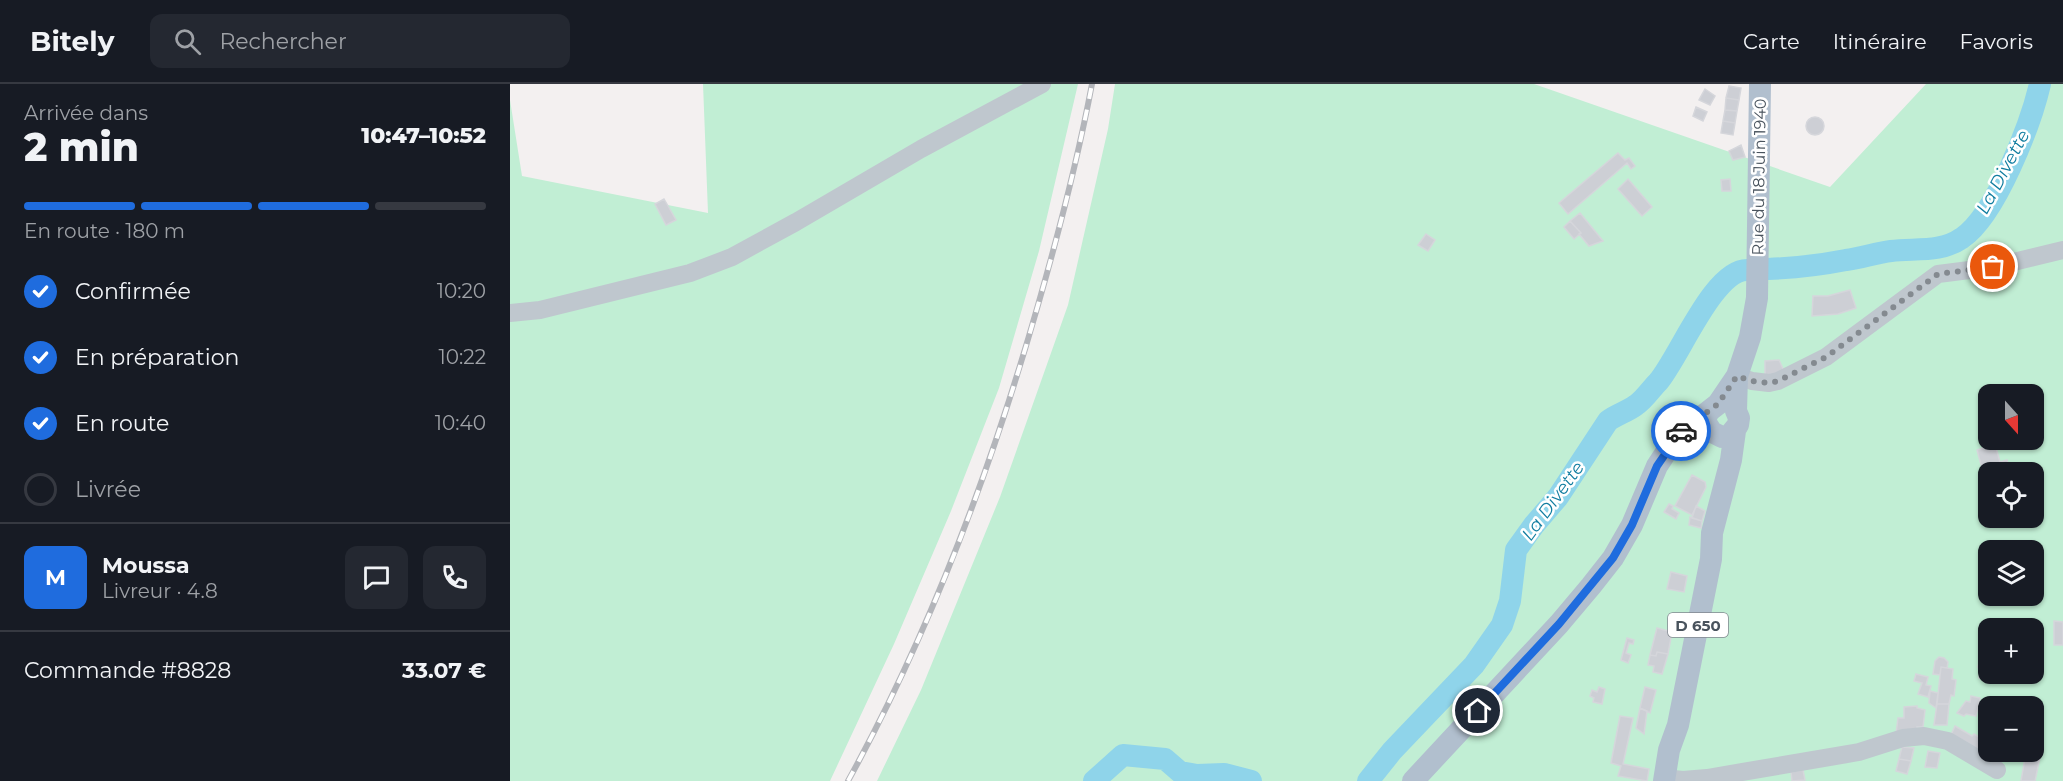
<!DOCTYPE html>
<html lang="fr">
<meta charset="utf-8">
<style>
:root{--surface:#171b24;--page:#242831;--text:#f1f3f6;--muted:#9ea1a6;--line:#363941;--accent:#1f6cde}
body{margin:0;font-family:Montserrat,sans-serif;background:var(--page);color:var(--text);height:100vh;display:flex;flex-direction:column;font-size:22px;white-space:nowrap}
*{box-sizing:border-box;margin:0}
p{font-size:20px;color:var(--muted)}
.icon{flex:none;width:33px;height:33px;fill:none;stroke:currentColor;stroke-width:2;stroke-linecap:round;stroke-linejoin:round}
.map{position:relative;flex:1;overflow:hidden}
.sheet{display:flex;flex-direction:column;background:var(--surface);width:510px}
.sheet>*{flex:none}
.needle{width:39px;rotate:159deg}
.buttons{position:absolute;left:1468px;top:300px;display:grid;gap:12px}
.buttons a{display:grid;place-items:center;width:66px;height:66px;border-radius:12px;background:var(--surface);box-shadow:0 2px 4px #0004;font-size:30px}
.pin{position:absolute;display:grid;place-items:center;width:51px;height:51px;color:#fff;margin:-26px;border:3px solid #fff;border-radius:50%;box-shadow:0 2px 6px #0007}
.courier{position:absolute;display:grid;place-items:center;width:60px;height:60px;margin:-30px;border:4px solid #1f6cde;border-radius:50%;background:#fff;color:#222;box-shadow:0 2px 8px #0007}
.overview em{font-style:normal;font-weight:800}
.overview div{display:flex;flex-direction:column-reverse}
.overview{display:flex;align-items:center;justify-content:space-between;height:102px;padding:0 24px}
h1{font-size:39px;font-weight:800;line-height:45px}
.bar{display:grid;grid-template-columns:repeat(4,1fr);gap:9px 6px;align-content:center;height:72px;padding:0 24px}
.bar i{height:8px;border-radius:4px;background:var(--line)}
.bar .active{background:var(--accent)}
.bar p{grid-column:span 4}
.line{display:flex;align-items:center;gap:15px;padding:0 24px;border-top:2px solid var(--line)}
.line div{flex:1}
.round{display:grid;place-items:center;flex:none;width:63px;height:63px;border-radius:12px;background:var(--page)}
ol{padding:0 24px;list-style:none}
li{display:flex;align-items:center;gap:18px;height:66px}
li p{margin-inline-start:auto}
li .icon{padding:6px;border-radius:50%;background:var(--accent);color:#fff;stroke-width:4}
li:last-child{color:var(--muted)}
li i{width:33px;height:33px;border:3px solid var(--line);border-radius:50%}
header{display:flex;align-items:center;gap:36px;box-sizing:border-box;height:84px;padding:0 30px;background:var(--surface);border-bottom:2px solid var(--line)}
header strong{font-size:28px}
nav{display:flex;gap:33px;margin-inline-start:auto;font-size:21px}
.search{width:420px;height:54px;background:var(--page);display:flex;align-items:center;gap:15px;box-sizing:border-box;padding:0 21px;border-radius:12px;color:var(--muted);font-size:22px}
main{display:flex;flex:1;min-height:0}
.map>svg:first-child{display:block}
.green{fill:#c1eed4;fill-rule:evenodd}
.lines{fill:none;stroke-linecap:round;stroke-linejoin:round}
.river{stroke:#8fd4ea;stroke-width:22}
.building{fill:#cdcfd5;stroke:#d5d6db;stroke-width:1.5}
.minor{stroke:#bfc7ce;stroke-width:18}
.major{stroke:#b1bfce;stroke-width:22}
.rail-casing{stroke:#b3b5ba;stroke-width:6}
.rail{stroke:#fff;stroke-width:4;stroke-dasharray:11;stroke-linecap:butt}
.done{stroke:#848a90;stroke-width:6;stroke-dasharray:0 10.8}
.route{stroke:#1f6cde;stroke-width:8}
.labels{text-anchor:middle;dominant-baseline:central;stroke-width:5;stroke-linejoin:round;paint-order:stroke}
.shield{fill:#fff;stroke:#80878e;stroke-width:1.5}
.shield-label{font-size:15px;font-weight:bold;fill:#49535d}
.street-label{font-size:16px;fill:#49535d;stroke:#fff}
.water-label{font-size:18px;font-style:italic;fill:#117da0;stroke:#fff}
</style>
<header>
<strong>Bitely</strong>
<div class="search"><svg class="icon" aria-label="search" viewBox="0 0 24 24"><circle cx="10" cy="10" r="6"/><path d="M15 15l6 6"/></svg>Rechercher</div>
<nav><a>Carte</a><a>Itinéraire</a><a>Favoris</a></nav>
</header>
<main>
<section class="sheet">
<div class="overview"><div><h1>2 min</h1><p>Arrivée dans</p></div><em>10:47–10:52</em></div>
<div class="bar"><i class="active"></i><i class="active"></i><i class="active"></i><i></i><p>En route · 180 m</p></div>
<ol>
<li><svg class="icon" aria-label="check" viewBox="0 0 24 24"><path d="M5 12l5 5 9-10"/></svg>Confirmée<p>10:20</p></li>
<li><svg class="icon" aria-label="check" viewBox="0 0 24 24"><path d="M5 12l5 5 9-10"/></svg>En préparation<p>10:22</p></li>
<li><svg class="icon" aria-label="check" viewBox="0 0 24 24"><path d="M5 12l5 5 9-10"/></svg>En route<p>10:40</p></li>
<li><i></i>Livrée</li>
</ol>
<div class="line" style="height:108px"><b class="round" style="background:var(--accent);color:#fff">M</b><div><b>Moussa</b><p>Livreur · 4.8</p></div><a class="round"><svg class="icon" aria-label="chat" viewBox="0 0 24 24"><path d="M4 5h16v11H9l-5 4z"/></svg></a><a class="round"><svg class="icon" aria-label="phone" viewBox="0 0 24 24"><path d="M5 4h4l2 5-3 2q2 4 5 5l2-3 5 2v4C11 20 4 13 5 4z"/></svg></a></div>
<div class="line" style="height:78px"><div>Commande #8828</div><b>33.07 €</b></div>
</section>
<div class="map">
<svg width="1553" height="697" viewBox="0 0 1553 697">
<rect width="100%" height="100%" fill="#f3f0f0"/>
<path class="green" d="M 193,0 L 568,0 L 529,167 L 489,304 L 441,427 L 384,560 L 320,697 L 0,697 L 0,16 L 12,92 L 198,129 Z
M 605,0 L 1024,0 L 1320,103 L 1416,0 L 1553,0 L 1553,697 L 367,697 L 411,606 L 490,413 L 558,221 L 598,45 ZM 1479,310 L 1524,310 L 1524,356 L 1479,356 ZM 1479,388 L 1524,388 L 1524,434 L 1479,434 ZM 1479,466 L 1524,466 L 1524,512 L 1479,512 ZM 1479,544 L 1524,544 L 1524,590 L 1479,590 ZM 1479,622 L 1524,622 L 1524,668 L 1479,668 Z"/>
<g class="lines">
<path class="river" d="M 1258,185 C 1283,184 1311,181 1336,176 C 1351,174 1366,169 1381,167 C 1405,164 1431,169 1452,154 C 1486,131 1521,39 1530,0
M 584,697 L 613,671 L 655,675 L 670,688 L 687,691 L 714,690 L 741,697
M 858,697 L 882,667 L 964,581 L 992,541 L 1000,517 L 1006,466 L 1024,441 L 1048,413 L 1098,337 C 1107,330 1117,328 1126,321 C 1134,316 1141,305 1148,298 C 1169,274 1203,186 1237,186"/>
</g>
<path class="building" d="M 1219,2 L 1231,4 L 1229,16 L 1216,14 Z
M 1195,5 L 1205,12 L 1200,21 L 1189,16 Z
M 1216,14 L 1229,16 L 1227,27 L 1215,26 Z
M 1186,23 L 1197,28 L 1193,37 L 1183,32 Z
M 1215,26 L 1227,27 L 1225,39 L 1213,37 Z
M1296 42a9 9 0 1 1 18 0a9 9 0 1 1-18 0Z
M 1213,37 L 1225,39 L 1223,51 L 1211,49 Z
M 1231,61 L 1235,73 L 1223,76 L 1219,67 Z
M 1108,69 L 1115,76 L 1119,74 L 1125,82 L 1121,85 L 1117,79 L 1058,130 L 1049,119 Z
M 1118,95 L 1142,123 L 1132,132 L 1108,105 Z
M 1220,95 L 1221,107 L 1212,107 L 1211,96 Z
M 154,115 L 166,136 L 156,141 L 145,120 Z
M 1070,129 L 1093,157 L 1079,162 L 1069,150 L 1071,149 L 1060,137 Z
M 1060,137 L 1071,149 L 1064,155 L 1054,143 Z
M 916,150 L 925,156 L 918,167 L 908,161 Z
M 1340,206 L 1346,224 L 1328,230 L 1302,232 L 1303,212 L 1318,212 Z
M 1269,276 L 1275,289 L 1255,291 L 1255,277 Z
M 1485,360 L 1490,378 L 1497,376 L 1500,388 L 1479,388 L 1479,394 L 1475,395 L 1467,366 Z
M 1182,391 L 1195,398 L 1196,403 L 1182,431 L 1165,422 Z
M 1159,420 L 1163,422 L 1162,425 L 1169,429 L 1166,435 L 1154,428 Z
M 1186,422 L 1195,427 L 1192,437 L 1182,434 Z
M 1180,433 L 1192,437 L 1191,444 L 1179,441 Z
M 1161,488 L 1177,492 L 1174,508 L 1157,505 Z
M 1544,537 L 1553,538 L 1553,561 L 1544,561 Z
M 1147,544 L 1162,548 L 1158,570 L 1147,568 L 1146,572 L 1140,571 Z
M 1117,554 L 1124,556 L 1123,560 L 1119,559 L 1116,569 L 1121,571 L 1118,579 L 1111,576 Z
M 1147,568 L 1158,570 L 1152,590 L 1143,588 L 1144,582 L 1138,581 L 1140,571 L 1146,572 Z
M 1471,571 L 1478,572 L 1474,595 L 1469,594 L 1471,583 L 1468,583 Z
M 1429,573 L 1434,574 L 1438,578 L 1437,584 L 1431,583 L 1430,591 L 1423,590 L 1425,577 Z
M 1431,583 L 1443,585 L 1442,595 L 1446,596 L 1444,612 L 1441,611 L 1439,620 L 1427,620 Z
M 1406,590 L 1418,593 L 1416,601 L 1421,602 L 1418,613 L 1408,610 L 1412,599 L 1404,597 Z
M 1089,603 L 1095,605 L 1092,620 L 1083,618 L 1084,614 L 1080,612 L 1082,606 L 1087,608 Z
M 1135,603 L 1146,606 L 1140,629 L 1130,624 Z
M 1420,607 L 1428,609 L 1426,624 L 1419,619 Z
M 1461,612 L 1470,614 L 1466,632 L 1456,630 L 1454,632 L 1447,629 L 1456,617 L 1460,618 Z
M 1427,620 L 1439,620 L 1437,641 L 1424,641 Z
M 1407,622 L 1407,624 L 1415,626 L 1413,643 L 1407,643 L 1408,650 L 1386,650 L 1388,634 L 1394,634 L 1394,623 Z
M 1130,624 L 1137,627 L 1134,650 L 1126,644 Z
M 1110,632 L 1123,634 L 1113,680 L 1139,685 L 1137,697 L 1108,692 L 1111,682 L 1101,679 Z
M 1445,642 L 1462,652 L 1464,650 L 1479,659 L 1479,668 L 1487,668 L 1483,677 L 1441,651 Z
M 1524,657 L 1533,659 L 1525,697 L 1511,697 L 1516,668 L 1524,668 Z
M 1392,663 L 1404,664 L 1401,677 L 1389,675 Z
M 1418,667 L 1430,669 L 1427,684 L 1415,683 Z
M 1389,675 L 1401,677 L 1397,690 L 1386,687 Z
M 1293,686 L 1295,696 L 1282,697 L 1281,688 Z"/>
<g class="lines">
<path class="minor" d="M 0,229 L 30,226 L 180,189 L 222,173 L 286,138 L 411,65 L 532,0
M 1227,292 L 1242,297 L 1259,299 L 1268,297 L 1316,273 L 1428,190 L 1483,183 L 1553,166
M 1154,694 L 1173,696 L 1197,694 L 1349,668 L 1393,654 L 1414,652 L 1438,657 L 1487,686"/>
<path class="major" d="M 1227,292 L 1226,327 L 1229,334 L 1228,341 L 1219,352 L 1212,353 L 1202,348 L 1196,339 L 1196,333 L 1199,327 L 1208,320 L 1227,292 L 1240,253 L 1247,214 L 1250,0
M 903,697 L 1049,540 L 1081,502 L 1103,474 L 1122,441 L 1147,382 L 1168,350 L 1199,327
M 1154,697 L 1159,666 L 1168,641 L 1201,475 L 1202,449 L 1221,376 L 1225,347"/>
<defs>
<path id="rail" d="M 338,697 C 421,546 481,386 528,221 C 549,148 568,74 582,0"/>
</defs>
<use href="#rail" class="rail-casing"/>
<use href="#rail" class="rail"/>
</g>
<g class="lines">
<path class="done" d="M 1171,347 L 1208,320 L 1227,292 L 1242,297 L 1259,299 L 1268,297 L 1316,273 L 1428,190 L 1483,183"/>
<path class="route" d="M 968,627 L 1049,540 L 1103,474 L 1122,441 L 1147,382 L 1171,347"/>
</g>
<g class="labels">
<rect class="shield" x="1158" y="529" width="60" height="24" rx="4.5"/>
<g class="shield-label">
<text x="1188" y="541">D 650</text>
</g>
<g class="street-label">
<text transform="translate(1249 93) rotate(-89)">Rue du 18 Juin 1940</text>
</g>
<g class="water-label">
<text transform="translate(1493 88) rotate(-62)">La Divette</text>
<text transform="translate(1043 417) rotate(-54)">La Divette</text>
</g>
</g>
</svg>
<div class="buttons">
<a><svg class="needle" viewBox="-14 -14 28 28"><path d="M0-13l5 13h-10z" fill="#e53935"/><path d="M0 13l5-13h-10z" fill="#9ea1a6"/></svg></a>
<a><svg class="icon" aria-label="locate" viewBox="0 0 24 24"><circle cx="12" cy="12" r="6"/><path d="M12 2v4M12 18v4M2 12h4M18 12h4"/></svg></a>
<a><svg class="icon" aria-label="layers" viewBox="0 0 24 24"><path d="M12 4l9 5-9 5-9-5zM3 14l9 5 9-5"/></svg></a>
<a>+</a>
<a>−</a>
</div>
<div class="pin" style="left:1483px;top:183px;background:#ea580c"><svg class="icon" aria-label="bag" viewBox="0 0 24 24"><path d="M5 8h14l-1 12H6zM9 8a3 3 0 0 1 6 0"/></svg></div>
<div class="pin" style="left:968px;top:627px;background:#1f2937"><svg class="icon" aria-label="home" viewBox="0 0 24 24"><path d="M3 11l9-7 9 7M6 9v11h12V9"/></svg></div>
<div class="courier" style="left:1171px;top:347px"><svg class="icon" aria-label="car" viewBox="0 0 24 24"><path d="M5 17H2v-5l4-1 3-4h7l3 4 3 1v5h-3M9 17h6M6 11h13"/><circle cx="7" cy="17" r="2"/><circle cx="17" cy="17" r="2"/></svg></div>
</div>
</main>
